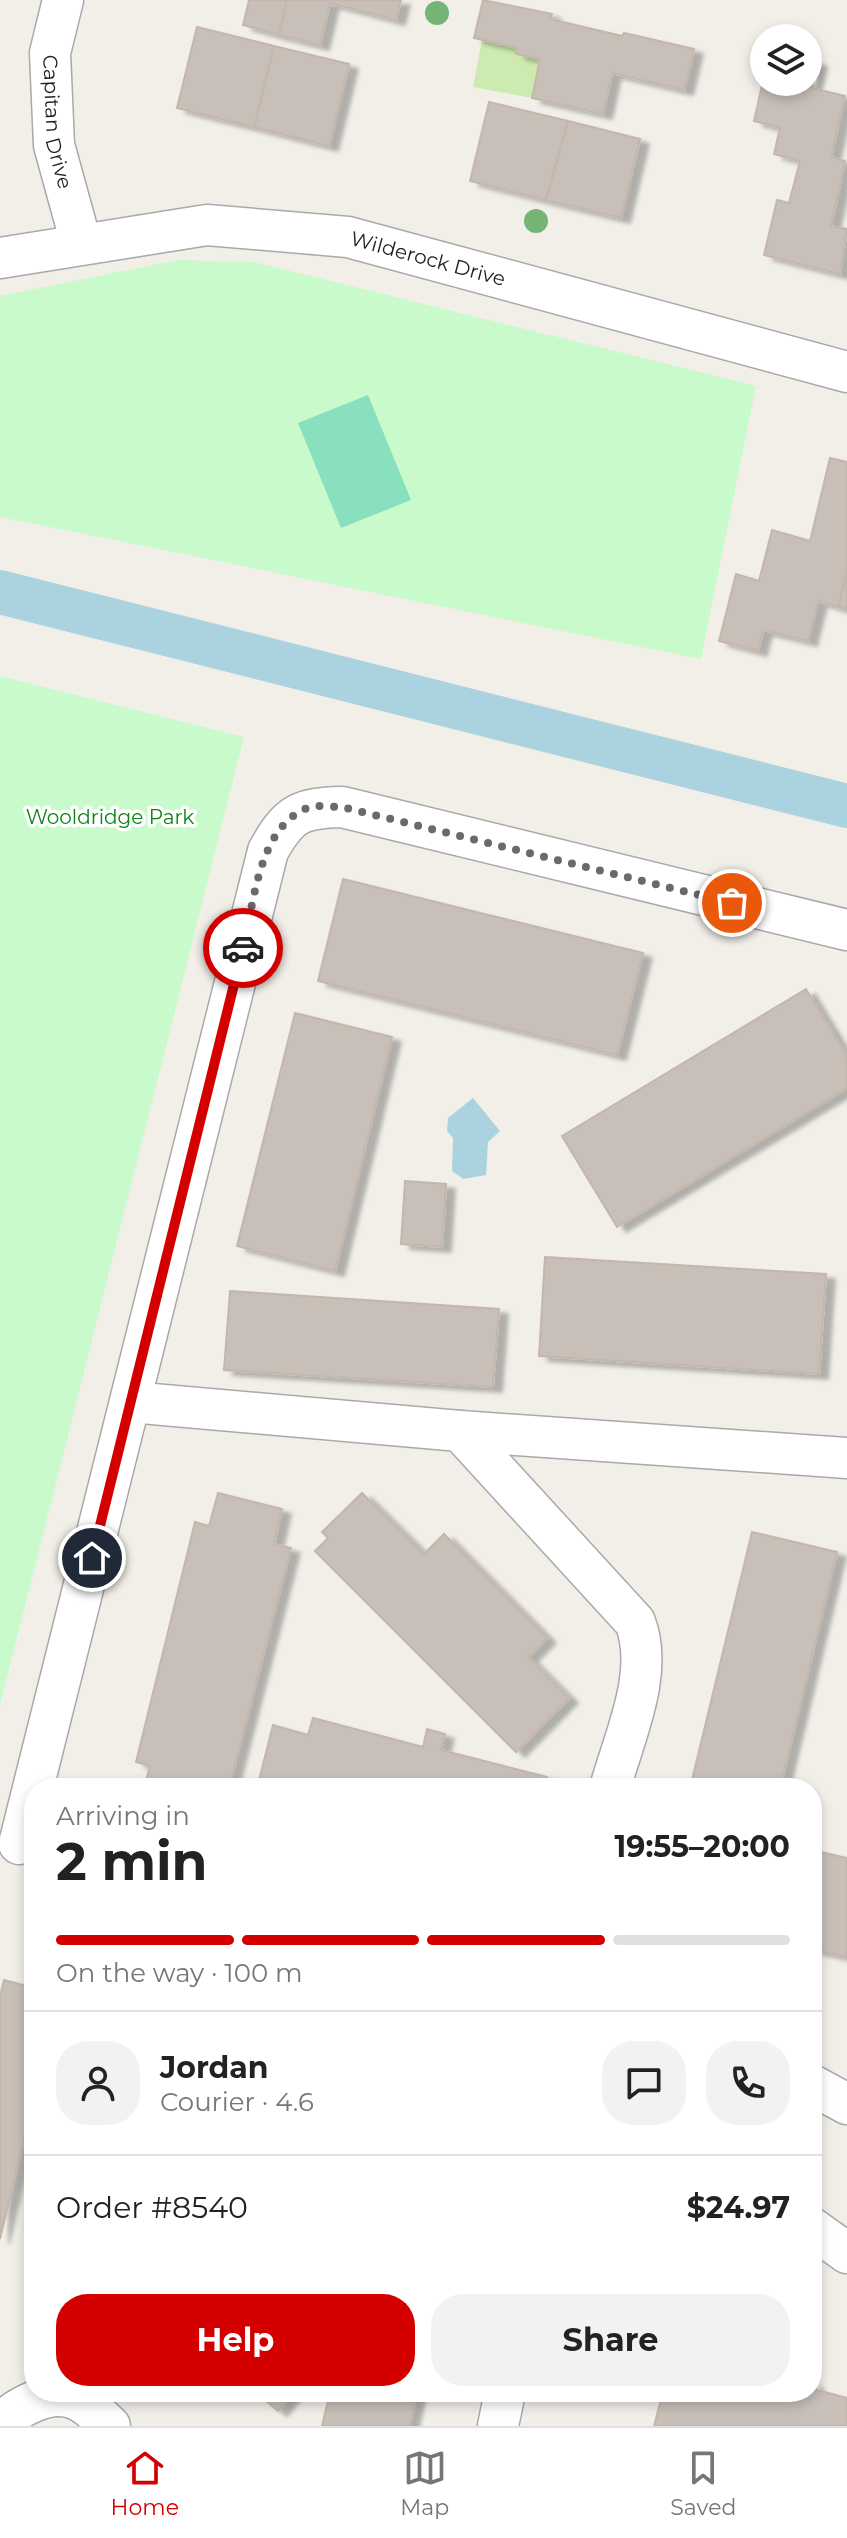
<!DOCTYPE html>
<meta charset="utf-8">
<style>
:root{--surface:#fff;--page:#f2f2f2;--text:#222;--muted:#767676;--line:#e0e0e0;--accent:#d40000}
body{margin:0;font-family:Montserrat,sans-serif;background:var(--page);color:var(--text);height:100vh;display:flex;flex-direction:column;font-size:30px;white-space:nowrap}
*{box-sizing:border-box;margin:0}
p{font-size:26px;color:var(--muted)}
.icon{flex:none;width:44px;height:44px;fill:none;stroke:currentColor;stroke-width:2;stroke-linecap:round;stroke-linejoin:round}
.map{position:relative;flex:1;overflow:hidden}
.side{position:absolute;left:24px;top:1778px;width:798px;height:624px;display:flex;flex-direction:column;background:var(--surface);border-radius:32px;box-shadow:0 4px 12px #0003}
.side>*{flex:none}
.controls{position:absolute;left:750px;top:24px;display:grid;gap:16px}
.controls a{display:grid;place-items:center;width:72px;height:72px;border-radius:50%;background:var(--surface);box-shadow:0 4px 12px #0003;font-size:40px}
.pin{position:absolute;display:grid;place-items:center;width:68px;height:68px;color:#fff;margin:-34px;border:4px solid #fff;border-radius:50%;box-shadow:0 2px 8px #0007}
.courier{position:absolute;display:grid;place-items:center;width:80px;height:80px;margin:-40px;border:6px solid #d40000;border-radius:50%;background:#fff;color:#222;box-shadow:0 2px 10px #0007}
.head em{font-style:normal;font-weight:700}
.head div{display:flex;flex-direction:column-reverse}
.head{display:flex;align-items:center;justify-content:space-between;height:136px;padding:0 32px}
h1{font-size:52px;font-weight:700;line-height:60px}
.bar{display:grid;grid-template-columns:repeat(4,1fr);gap:12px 8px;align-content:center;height:96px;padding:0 32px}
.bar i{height:10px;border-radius:6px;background:var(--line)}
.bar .on{background:var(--accent)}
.bar p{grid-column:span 4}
.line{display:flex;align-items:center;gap:20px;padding:0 32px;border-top:2px solid var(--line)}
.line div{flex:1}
.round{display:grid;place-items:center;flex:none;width:84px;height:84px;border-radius:32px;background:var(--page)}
.primary-button{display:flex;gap:16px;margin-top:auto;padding:16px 32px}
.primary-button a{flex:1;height:92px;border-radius:32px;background:var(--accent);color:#fff;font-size:32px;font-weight:700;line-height:92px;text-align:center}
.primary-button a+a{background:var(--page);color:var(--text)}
.menu{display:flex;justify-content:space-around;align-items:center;height:112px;border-top:2px solid var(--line);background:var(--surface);font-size:22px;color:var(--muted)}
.menu a{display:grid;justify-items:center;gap:4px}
.menu .on{color:var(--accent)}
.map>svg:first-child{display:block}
.grass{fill:#cdebb0}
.park{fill:#c8facc}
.pitch{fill:#88e0be}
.water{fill:#aad3df}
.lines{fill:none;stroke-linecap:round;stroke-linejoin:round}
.canal{stroke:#aad3df;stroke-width:44}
.building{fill:#c7bfb8;stroke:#c4b6ab;stroke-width:2;filter:url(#shadow)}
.minor-casing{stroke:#a9a9a9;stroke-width:43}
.minor{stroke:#fff;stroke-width:40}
.tree{fill:#74b475}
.done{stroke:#6b6a68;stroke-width:8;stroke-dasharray:0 14.4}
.route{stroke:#d40000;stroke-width:10}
.labels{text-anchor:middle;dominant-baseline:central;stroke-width:7;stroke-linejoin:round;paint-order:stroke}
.street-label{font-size:20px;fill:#222;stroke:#fff}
.park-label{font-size:20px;fill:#0c8416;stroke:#fff}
</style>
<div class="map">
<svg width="847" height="2426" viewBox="0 0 847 2426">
<defs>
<filter id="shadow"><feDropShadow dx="9" dy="5" stdDeviation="2" flood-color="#0004"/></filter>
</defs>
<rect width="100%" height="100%" fill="#f2efe9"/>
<path class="grass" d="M 482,40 L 517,48 L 516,54 L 540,59 L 532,98 L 473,87 Z"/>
<path class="park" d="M 177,260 L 254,262 L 756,386 L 701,659 L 0,517 L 0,296 Z
M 0,676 L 244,737 L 0,1705 Z"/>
<path class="pitch" d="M 368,395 L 411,500 L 341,528 L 298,423 Z"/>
<path class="water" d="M 473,1098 L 500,1131 L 488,1142 L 486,1175 L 463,1179 L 452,1171 L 453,1138 L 447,1131 L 448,1118 Z"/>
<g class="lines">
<path class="canal" d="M 0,592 L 847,806"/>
</g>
<path class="building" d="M 249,0 L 287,0 L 279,35 L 243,25 Z
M 287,0 L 401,0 L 396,20 L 330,3 L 320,45 L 279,35 Z
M 483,0 L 552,14 L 550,19 L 622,36 L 624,33 L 694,49 L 684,90 L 612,73 L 603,114 L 532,98 L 540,59 L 516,54 L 517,48 L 474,38 Z
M 197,27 L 274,46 L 254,127 L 177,108 Z
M 274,46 L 349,64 L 329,146 L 254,127 Z
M 808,59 L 818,62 L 812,88 L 845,96 L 831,157 L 845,161 L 831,226 L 847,229 L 840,274 L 764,255 L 777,200 L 789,203 L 800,161 L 774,154 L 780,128 L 754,121 L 764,76 L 764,82 L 808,82 Z
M 489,102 L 568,121 L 546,200 L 470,181 Z
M 568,121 L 640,139 L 621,218 L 546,200 Z
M 830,458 L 847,462 L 847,571 L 838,607 L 818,601 L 808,641 L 763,630 L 758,651 L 719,641 L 736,574 L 759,581 L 772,530 L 810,541 Z
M 847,571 L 847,609 L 838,607 Z
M 343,879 L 643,953 L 617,1055 L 318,981 Z
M 806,989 L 847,1057 L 847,1088 L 617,1227 L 562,1136 Z
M 295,1013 L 392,1037 L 335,1271 L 237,1246 Z
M 405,1181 L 446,1184 L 442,1247 L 401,1244 Z
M 545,1257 L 826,1274 L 819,1374 L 539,1356 Z
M 230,1291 L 499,1309 L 493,1387 L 224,1370 Z
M 218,1493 L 282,1509 L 274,1544 L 291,1548 L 229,1787 L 215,1783 L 214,1788 L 144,1788 L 150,1766 L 136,1762 L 195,1522 L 209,1526 Z
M 362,1493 L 424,1554 L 444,1534 L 547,1638 L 528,1657 L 569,1698 L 516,1752 L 315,1551 L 328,1538 L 322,1532 Z
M 752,1532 L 837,1552 L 780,1788 L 708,1788 L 691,1784 Z
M 313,1718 L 423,1747 L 427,1729 L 445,1734 L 441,1750 L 547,1777 L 544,1788 L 257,1788 L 273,1725 L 308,1735 Z
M 812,1850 L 847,1858 L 847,1957 L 812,1949 Z
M 4,1980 L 34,1988 L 29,2008 L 34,2010 L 34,2097 L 0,2239 L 0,1996 Z
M 812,2382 L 817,2390 L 847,2398 L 847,2426 L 654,2426 L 663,2392 L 812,2392 Z
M 256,2392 L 294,2392 L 278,2411 Z
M 330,2392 L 417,2392 L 409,2426 L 322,2426 Z"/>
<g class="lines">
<defs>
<g id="minor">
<path id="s1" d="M 63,0 L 50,53 L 54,145 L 81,243"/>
<path id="s2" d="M 0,258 L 207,225 L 348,237 L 847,372"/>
<path d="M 130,1402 L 460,1431 L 635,1622 C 655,1673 624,1737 610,1788"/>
<path d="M 460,1431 L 847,1458"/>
<path d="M 19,1844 L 268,851 C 289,813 300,808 342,807 L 847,930"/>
<path d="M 812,2085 L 847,2104"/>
<path d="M 812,2228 L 847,2253"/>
<path d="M 0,2425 C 16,2407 50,2389 75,2399 C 88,2404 100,2417 110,2426"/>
<path d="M 498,2426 L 505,2392"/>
</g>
</defs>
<use href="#minor" class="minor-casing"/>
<use href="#minor" class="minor"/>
</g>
<g class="tree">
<circle cx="437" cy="13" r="12"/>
<circle cx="536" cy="221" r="12"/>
</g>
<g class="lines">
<path class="done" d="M 243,948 C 254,904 258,830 305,809 C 314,804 331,807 342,807 L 732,903"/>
<path class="route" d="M 92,1558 L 243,948"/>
</g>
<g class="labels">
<g class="street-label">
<text stroke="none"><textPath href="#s1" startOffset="124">Capitan Drive</textPath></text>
<text stroke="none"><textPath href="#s2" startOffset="434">Wilderock Drive</textPath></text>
</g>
<g class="park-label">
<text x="110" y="817">Wooldridge Park</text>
</g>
</g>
</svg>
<div class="controls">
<a><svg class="icon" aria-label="layers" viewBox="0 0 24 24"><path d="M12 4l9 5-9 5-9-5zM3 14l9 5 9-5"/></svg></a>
</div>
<div class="pin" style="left:732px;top:903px;background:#ea580c"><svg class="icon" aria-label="bag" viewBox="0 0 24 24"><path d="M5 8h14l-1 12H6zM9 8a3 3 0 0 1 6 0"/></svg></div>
<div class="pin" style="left:92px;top:1558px;background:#1f2937"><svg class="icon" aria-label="home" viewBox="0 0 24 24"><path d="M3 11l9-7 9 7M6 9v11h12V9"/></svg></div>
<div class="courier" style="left:243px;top:948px"><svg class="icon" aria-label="car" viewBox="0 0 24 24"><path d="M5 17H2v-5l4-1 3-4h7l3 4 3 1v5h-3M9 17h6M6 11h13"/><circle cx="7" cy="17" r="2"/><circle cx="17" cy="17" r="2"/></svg></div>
<section class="side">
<div class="head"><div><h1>2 min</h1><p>Arriving in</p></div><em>19:55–20:00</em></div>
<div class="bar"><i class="on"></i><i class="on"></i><i class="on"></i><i></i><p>On the way · 100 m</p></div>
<div class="line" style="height:144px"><a class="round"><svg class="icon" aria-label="person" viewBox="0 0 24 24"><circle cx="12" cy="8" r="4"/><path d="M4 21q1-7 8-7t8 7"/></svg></a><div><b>Jordan</b><p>Courier · 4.6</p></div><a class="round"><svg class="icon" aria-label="chat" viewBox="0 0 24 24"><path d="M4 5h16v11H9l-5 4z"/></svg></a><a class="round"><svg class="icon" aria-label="phone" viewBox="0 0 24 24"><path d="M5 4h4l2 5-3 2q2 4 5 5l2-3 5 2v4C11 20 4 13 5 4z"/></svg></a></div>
<div class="line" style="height:104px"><div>Order #8540</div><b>$24.97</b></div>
<div class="primary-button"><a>Help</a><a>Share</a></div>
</section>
</div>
<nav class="menu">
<a class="on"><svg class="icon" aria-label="home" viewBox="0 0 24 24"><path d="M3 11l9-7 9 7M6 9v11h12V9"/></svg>Home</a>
<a><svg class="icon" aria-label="map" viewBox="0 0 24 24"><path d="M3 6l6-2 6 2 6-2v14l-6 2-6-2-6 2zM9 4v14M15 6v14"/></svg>Map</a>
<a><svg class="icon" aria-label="saved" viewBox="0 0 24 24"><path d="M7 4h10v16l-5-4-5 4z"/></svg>Saved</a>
</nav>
